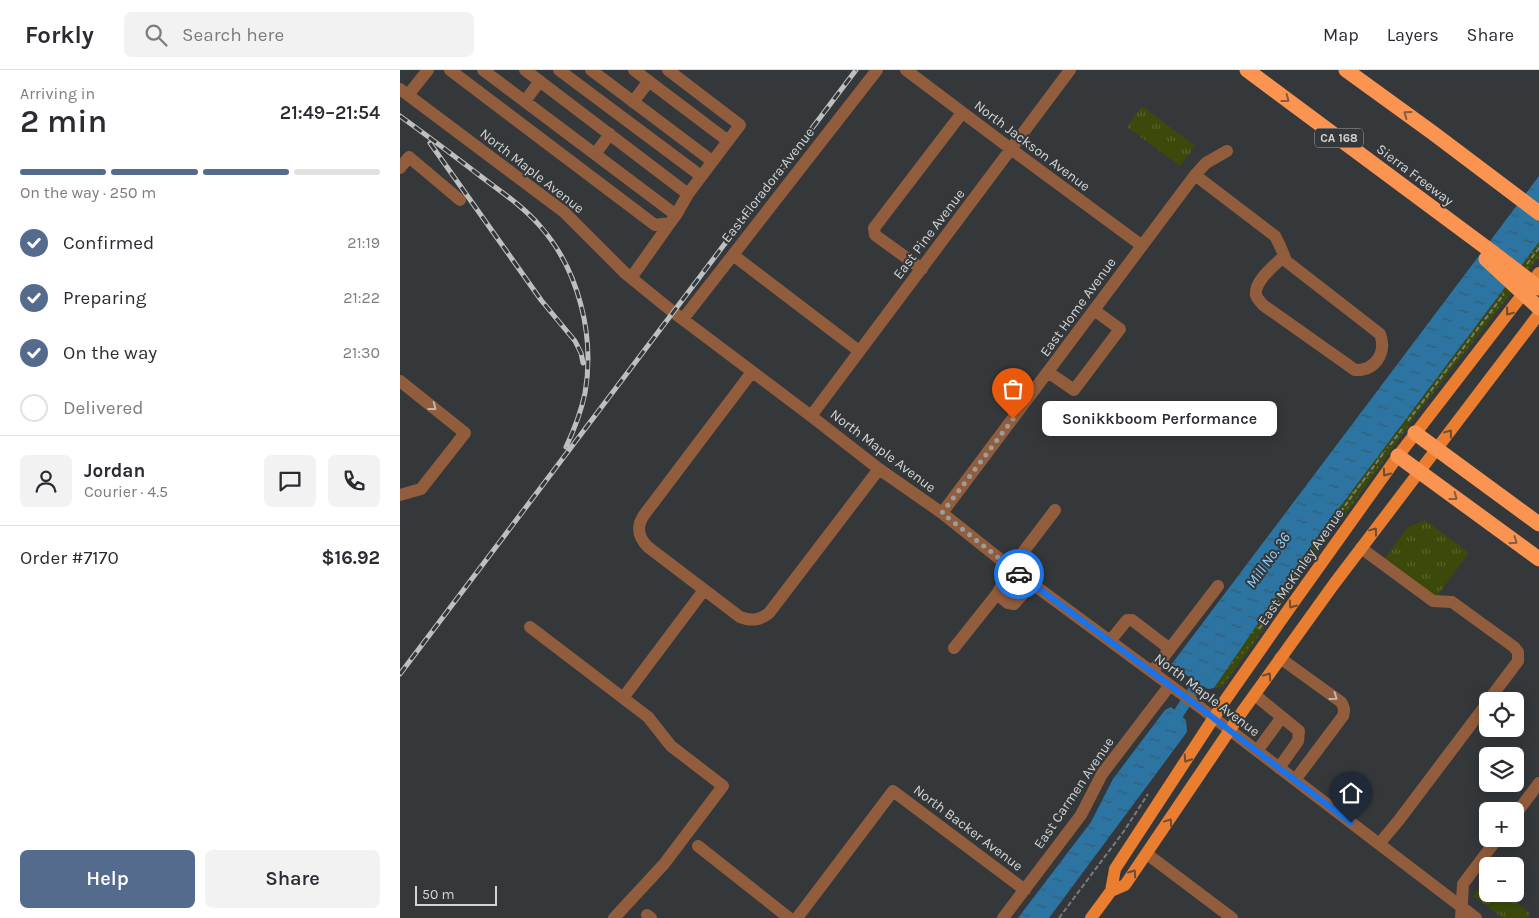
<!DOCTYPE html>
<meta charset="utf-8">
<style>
:root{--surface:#fff;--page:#f2f2f3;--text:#2b2b33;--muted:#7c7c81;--line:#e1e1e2;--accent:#556b8d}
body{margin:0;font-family:Karla,sans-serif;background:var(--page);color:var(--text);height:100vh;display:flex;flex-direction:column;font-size:19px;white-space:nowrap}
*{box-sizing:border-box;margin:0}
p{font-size:16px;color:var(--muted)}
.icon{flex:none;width:28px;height:28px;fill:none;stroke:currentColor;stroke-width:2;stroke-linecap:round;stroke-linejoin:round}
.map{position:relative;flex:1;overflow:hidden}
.panel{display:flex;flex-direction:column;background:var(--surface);width:400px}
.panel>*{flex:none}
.controls{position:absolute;left:1079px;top:622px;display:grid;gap:10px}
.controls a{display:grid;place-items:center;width:45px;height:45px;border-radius:8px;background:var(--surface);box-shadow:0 2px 12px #0003;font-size:25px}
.scale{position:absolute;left:15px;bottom:12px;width:82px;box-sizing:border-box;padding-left:5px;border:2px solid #d1d3d4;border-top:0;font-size:14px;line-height:18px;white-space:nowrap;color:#d1d3d4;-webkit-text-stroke:4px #35383a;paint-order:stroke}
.pin{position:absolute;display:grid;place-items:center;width:42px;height:42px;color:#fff;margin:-51px -21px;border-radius:50% 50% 50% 0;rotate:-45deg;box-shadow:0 0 5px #0007}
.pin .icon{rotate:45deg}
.courier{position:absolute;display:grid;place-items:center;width:50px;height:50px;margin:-25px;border:4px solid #1a73e8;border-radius:50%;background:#fff;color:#222;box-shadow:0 1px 6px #0007}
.bubble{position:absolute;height:35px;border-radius:8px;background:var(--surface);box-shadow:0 2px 12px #0003;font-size:16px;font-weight:600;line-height:35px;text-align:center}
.head em{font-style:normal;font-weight:600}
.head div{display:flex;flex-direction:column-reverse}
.head{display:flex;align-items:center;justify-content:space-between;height:85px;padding:0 20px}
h1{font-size:32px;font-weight:600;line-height:38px}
.bar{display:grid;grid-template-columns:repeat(4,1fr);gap:8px 5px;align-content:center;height:60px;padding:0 20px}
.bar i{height:6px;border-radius:4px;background:var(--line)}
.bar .current{background:var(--accent)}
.bar p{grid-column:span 4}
.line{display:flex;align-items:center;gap:12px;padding:0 20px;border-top:1px solid var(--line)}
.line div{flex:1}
.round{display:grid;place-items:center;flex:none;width:52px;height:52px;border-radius:8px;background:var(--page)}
ol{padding:0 20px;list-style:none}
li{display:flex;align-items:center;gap:15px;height:55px}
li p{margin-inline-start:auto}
li .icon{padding:5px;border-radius:50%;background:var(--accent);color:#fff;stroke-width:4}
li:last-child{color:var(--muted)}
li i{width:28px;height:28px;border:2px solid var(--line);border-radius:50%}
.button{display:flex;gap:10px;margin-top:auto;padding:10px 20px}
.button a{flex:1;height:58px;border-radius:8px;background:var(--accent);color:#fff;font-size:20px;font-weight:600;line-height:58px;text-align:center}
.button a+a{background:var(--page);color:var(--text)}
header{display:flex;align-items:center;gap:30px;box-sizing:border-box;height:70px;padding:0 25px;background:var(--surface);border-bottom:1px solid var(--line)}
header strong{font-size:24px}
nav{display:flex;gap:28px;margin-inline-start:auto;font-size:18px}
.search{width:350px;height:45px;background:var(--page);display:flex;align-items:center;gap:12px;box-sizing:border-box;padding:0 18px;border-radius:8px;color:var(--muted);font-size:19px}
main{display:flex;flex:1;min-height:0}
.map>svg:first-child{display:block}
.grass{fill:url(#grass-tufts)}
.park{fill:url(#park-dots)}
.water{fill:url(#water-ripples)}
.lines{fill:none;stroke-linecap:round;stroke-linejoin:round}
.canal{stroke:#2c74a2;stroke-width:11}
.path{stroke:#797b7d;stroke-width:2;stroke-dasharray:5 2.5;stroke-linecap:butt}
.minor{stroke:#925d3c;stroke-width:12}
.major{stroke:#e97d30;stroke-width:12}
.highway{stroke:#fb9450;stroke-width:15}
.rail-casing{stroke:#bdbfc0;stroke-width:5}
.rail{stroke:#35383a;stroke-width:3;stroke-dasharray:9;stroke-linecap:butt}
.highway-bridge{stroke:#fb9450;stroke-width:15}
.oneway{stroke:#845d43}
.oneway2{stroke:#6b4d37}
.oneway3{stroke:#c1b6ae}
.done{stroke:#9a9d9e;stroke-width:5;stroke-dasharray:0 9}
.route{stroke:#1a73e8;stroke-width:6}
.labels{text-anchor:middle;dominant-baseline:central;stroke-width:4;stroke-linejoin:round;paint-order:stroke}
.shield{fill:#35383a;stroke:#a2a4a6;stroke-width:1}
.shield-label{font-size:12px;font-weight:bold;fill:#d1d3d4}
.street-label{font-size:14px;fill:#d1d3d4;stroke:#35383a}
.water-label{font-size:15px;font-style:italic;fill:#8fd0ff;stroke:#35383a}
</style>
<header>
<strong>Forkly</strong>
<div class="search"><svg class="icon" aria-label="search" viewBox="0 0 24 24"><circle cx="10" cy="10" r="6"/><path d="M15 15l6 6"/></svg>Search here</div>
<nav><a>Map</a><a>Layers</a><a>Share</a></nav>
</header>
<main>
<section class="panel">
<div class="head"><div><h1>2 min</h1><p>Arriving in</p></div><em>21:49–21:54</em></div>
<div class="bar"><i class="current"></i><i class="current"></i><i class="current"></i><i></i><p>On the way · 250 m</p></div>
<ol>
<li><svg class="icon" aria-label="check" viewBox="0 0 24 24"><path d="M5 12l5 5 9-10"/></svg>Confirmed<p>21:19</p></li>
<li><svg class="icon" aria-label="check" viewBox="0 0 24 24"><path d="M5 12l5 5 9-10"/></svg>Preparing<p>21:22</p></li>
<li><svg class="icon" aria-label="check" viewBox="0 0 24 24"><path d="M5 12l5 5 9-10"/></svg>On the way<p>21:30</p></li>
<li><i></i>Delivered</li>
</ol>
<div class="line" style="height:90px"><a class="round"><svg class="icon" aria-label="person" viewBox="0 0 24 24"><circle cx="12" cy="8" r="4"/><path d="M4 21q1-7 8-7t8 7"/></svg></a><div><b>Jordan</b><p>Courier · 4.5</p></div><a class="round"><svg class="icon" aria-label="chat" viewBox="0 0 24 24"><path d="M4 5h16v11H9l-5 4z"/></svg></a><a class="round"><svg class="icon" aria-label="phone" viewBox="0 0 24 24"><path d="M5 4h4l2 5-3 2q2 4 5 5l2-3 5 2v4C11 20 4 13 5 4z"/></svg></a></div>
<div class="line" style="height:65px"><div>Order #7170</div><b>$16.92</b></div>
<div class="button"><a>Help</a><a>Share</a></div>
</section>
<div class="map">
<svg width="1139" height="848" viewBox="0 0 1139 848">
<defs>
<pattern id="grass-tufts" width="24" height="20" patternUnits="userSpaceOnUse" patternTransform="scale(1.25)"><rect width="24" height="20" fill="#3b4a0b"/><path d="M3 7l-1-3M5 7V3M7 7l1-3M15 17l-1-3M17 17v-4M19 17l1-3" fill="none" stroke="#56632e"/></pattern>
<pattern id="park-dots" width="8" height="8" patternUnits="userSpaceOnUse" patternTransform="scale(1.25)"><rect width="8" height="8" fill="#3b4a0b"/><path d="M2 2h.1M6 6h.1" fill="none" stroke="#56632e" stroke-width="1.8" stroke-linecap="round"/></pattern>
<pattern id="water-ripples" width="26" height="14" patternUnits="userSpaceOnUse" patternTransform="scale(1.25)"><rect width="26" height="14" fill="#2c74a2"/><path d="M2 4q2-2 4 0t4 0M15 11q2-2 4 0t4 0" fill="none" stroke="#355c76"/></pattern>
</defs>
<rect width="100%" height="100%" fill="#35383a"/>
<path class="grass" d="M 742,36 L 795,76 L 780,96 L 727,57 Z
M 1025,450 L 1069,483 L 1036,527 L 985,488 L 1008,457 Z
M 1086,809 L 1087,811 L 1088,824 L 1104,824 L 1130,843 L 1126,848 L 1103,848 L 1073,826 Z"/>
<path class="park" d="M 1139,172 L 1139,187 L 1017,344 L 823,616 L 814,618 L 912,474 Z"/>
<path class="water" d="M 1139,106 L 1139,172 L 912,474 L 814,618 L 808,619 L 771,595 Z
M 771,637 L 786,650 L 787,662 L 649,848 L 618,848 L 691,752 L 713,709 L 765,640 Z"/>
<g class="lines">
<path class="canal" d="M 771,655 L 806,601"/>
<path class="path" d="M 1127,194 L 1139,178
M 1008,351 L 1104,224
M 990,375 L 1002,359
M 859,559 L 954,423 L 985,381
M 659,848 L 724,761 L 748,724"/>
<path class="minor" d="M 50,0 L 255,155 L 270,153 L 276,145 L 288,124 L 340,55 L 268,0
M 83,0 L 276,145
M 125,0 L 288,124
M 159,0 L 301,106
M 191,0 L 312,91
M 234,0 L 328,71
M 506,0 L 611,79 L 741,175
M 0,19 L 164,142 L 225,203 L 273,242 L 411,346 L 479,399 L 542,443 L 611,498 L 801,638 L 1076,848
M 8,25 L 28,0
M 125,31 L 140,11
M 233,32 L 249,11
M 195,84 L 210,64
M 0,98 L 9,87 L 60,130
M 795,105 L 875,166 C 880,175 883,182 886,191 L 980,264 C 987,283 975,301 955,300 L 863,235 C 861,232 857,229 856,225 C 854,211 875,195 884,186
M 333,185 L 459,281
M 522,199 L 475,165 L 474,158 L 562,43
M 231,208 L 270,153
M 283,249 L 477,0
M 352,302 L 244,445 C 236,457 238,467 248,477 L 340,547 C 351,551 359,551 369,543 L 479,399
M 648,302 L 674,320 L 720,259 L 694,240
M 0,311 L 65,363 L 21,419 L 0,425
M 411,346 L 670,0
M 542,443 L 795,105 L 806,93 L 827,81
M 961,478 L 1033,531 L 1052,532 L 1114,577 L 1118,582 L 1118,591 L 1088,631
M 597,524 L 608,533 L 614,534 L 632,514
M 130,557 L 248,647 L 271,676 L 323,716 L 264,794 L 214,848
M 710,571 L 727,550 L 732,550 L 770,579
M 554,578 L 597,524 L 611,498 L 655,440
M 880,588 L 941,632 C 944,637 945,640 943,646 L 895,710
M 752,602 L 818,516
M 855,625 L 899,661 L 898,671 L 879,698
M 223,628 L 304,520
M 857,681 L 882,647
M 1115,745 L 1139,713
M 979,774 L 999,750 L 1088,632
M 298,776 L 389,848
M 747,784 L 832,848
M 247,845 L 251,848
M 397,848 L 493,721 L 625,820
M 603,848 L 681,745 L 702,704 L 770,615
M 1061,848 L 1063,814 L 1097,769"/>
<path class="major" d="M 711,821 L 725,815 L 842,642 L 934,514 L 1139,244
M 691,848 L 711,821 L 715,799 L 826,629 L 891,536 L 998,386 L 1139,203"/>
<path class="highway" d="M 847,0 L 1092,182
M 946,0 L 1033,63 L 1139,143
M 1015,363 L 1139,454
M 998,386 L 1139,489"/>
<defs>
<path id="rail" d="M 0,46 C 26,65 53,85 79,105 C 100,121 123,136 140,156 C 179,200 195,266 185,323 C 181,342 174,360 166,377
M 30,73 L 141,230 L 175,271 L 181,283 L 183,293
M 0,604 L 456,0"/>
</defs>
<use href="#rail" class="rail-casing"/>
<use href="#rail" class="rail"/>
<path class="highway-bridge" d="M 1092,182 L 1139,218
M 1086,189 L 1139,238"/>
</g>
<defs><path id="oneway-chevron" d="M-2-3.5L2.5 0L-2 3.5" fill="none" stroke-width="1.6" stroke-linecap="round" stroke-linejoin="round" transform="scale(1.25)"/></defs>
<g class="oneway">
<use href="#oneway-chevron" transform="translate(886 29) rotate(37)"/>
<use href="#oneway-chevron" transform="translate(1007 44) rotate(-144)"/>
<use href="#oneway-chevron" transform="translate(1054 427) rotate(37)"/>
<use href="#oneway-chevron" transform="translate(1114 471) rotate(35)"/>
</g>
<g class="oneway2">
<use href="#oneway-chevron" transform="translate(1109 242) rotate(128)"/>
<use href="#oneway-chevron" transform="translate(1049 363) rotate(-53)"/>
<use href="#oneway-chevron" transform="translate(986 403) rotate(125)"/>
<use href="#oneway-chevron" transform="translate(974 461) rotate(-53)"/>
<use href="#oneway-chevron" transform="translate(892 535) rotate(125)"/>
<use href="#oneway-chevron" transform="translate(868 606) rotate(-55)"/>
<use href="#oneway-chevron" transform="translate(787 689) rotate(123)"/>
<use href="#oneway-chevron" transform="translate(769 752) rotate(-56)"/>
<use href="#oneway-chevron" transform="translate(733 803) rotate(-55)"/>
</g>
<g class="oneway3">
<use href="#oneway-chevron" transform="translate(33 337) rotate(38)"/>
<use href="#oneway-chevron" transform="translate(934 627) rotate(36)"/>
</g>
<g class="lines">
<path class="done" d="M 613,349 L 542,443 L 619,504"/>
<path class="route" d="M 619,504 L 803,640 L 951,753"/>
</g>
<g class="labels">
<rect class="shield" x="915" y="58.5" width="48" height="19" rx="4"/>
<g class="shield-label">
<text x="939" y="68">CA 168</text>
</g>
<g class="street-label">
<text transform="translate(632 76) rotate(37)">North Jackson Avenue</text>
<text transform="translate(132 101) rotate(38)">North Maple Avenue</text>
<text transform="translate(1015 105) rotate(37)">Sierra Freeway</text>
<text transform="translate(368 115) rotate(-52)">East Floradora Avenue</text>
<text transform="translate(529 164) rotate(-53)">East Pine Avenue</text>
<text transform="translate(678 237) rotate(-54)">East Home Avenue</text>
<text transform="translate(483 381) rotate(37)">North Maple Avenue</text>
<text transform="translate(901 497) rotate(-55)">East McKinley Avenue</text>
<text transform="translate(807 625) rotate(37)">North Maple Avenue</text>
<text transform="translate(674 723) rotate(-56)">East Carmen Avenue</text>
<text transform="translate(568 758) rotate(37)">North Backer Avenue</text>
</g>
<g class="water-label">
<text transform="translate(868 490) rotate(-54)">Mill No. 36</text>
</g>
</g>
</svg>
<div class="controls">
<a><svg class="icon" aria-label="locate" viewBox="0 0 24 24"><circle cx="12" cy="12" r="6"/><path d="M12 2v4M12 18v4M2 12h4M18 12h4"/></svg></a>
<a><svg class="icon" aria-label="layers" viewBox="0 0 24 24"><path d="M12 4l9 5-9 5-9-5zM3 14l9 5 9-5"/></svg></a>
<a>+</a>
<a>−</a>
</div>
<div class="scale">50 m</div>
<div class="pin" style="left:613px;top:349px;background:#ea580c"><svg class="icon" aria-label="bag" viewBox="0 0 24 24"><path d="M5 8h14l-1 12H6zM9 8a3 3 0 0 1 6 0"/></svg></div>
<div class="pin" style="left:951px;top:753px;background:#1f2937"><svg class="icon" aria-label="home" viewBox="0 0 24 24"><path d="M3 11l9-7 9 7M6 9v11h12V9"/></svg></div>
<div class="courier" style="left:619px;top:504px"><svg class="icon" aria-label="car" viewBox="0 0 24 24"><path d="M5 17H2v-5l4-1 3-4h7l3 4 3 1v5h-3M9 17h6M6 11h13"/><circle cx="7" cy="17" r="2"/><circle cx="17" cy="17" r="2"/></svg></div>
<div class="bubble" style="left:642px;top:331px;width:235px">Sonikkboom Performance</div>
</div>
</main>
